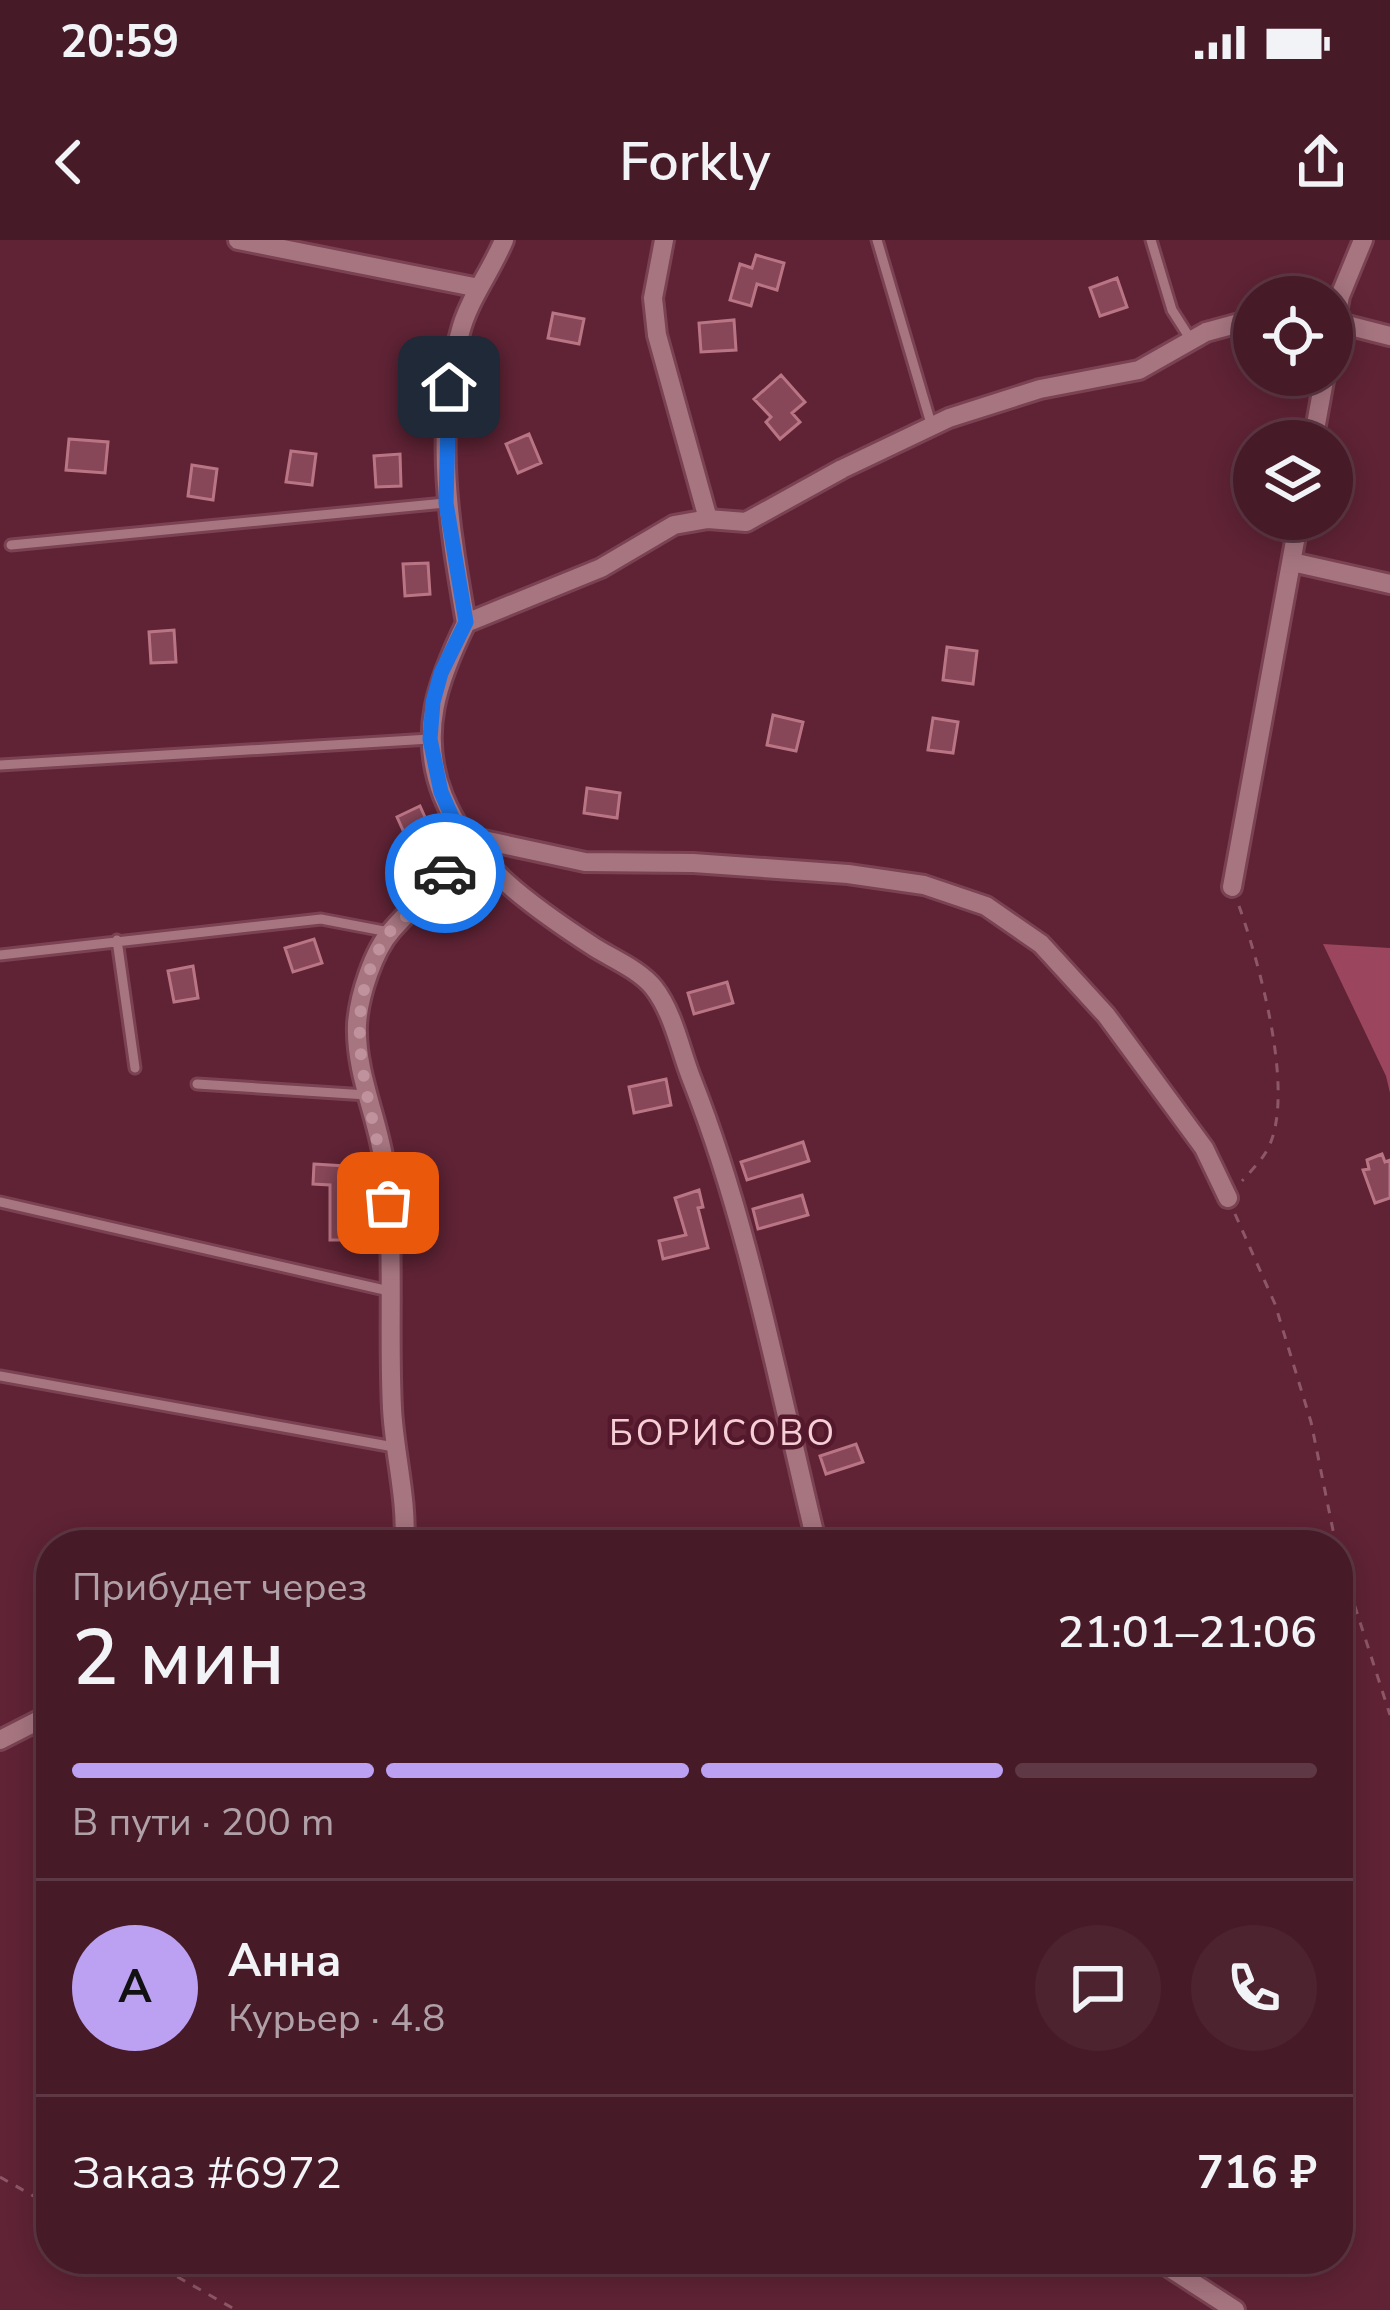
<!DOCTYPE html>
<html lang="ru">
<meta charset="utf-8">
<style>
:root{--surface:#471a28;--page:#4e2330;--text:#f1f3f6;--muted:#b0a1a8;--line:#5f3845;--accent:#bca0f2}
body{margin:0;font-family:"Nunito Sans",sans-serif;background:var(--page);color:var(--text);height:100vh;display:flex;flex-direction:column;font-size:45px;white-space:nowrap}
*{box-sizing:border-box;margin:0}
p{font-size:39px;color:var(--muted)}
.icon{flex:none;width:66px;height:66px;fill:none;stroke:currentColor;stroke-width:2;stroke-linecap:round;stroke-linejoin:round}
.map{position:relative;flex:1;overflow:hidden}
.side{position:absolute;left:36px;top:1290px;width:1317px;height:744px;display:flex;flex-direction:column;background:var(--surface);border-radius:48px;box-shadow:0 6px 30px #0003,0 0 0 3px var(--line)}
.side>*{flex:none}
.buttons{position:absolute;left:1233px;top:36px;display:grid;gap:24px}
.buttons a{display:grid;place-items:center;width:120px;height:120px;border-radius:50%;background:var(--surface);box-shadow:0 6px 30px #0003,0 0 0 3px var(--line);font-size:60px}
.pin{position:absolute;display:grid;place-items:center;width:102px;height:102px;color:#fff;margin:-51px;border-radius:24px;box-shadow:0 6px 18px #0006}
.courier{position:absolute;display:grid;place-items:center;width:120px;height:120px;margin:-60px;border:9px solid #1a73e8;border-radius:50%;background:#fff;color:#222;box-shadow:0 3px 15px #0007}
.headline em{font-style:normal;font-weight:600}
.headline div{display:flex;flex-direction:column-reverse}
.headline{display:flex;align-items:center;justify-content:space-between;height:204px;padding:0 36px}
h1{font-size:78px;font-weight:600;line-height:90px}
.bar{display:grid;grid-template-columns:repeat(4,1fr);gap:18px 12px;align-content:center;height:144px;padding:0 36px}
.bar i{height:15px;border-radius:9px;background:var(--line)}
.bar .active{background:var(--accent)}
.bar p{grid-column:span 4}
.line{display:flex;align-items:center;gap:30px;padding:0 36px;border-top:3px solid var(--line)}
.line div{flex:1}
.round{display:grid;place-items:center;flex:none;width:126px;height:126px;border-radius:63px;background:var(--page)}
.status{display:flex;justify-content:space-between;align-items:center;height:84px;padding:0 60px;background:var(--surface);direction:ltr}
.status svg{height:33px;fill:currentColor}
header{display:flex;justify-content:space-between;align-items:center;height:156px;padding:0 36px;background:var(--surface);font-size:54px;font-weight:600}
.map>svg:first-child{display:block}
.green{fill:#9c455e}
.building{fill:#874758;stroke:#ba7585;stroke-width:3}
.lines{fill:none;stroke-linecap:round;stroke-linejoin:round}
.service-casing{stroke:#7a4252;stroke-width:15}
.minor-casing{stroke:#7a4252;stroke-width:24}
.path{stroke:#8d5766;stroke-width:3;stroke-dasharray:9 9;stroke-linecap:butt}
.service{stroke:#a67580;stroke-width:9}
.minor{stroke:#a67580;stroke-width:18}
.done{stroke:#c0929e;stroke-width:12;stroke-dasharray:0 21.6}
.route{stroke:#1a73e8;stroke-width:15}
.labels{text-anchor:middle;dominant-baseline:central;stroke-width:9;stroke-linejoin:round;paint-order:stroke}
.quarter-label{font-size:36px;letter-spacing:3px;fill:#f5ced6;stroke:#53182b}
</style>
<div class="status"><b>20:59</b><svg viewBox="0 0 49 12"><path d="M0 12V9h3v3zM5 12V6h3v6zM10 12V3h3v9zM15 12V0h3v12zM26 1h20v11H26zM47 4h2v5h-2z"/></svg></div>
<header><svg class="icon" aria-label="back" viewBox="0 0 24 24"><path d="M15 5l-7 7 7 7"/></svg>Forkly<svg class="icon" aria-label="share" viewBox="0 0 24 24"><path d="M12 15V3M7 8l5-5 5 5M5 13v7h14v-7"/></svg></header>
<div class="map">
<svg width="1390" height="2070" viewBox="0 0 1390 2070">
<rect width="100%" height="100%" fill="#5f2335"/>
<path class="green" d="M 1323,704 L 1390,708 L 1390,853 L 1386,836 Z"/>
<path class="building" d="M 756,15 L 784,23 L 777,50 L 757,44 L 751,66 L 730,60 L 740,24 L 752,28 Z
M 1117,38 L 1127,67 L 1100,76 L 1090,48 Z
M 553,73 L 584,79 L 579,104 L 548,98 Z
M 734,80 L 736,110 L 701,112 L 699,83 Z
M 781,135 L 805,162 L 792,173 L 800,182 L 780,199 L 766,182 L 771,177 L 754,159 Z
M 529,194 L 541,223 L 518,233 L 506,204 Z
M 69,199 L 108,202 L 105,233 L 66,230 Z
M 291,211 L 316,214 L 312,245 L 286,242 Z
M 400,214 L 401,246 L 376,247 L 374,216 Z
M 192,225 L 217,229 L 213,260 L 188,256 Z
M 428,323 L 430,354 L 405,356 L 403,324 Z
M 174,390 L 176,422 L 151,423 L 149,392 Z
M 947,407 L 977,411 L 973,444 L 943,440 Z
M 773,475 L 803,482 L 796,511 L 767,505 Z
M 933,478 L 958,482 L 953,513 L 928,510 Z
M 587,548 L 620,553 L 617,578 L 584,573 Z
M 420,566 L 434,597 L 411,608 L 397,577 Z
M 314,699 L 322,723 L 293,732 L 285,708 Z
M 193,726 L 198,758 L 174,762 L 168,731 Z
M 727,742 L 733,763 L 694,774 L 688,753 Z
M 666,839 L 671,865 L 634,873 L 629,847 Z
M 803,902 L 809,921 L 747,940 L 741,922 Z
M 1382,914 L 1385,922 L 1390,920 L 1390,958 L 1375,963 L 1363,930 L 1369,929 L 1367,920 Z
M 314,924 L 345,926 L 343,963 L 354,963 L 354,981 L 342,981 L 341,1000 L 330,1000 L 330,945 L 313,944 Z
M 699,950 L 703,967 L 698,968 L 708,1008 L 663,1019 L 659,1001 L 686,995 L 675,958 Z
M 802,955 L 808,975 L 758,989 L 753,969 Z
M 856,1204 L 863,1222 L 826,1234 L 820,1216 Z"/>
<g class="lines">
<defs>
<path id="service" d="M 877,0 L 932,187
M 1151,0 L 1172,70 L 1191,100
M 11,305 L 445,263
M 0,525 L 430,499
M 117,700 L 135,828
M 0,715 L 321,679 L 389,692
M 197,844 L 367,855
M 0,962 L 389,1051
M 0,1136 L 394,1207
M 406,1302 L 529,1305"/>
<path id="minor" d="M 238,0 L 479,48
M 664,0 L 653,58 L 657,95 L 708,279
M 1335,82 L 1390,96
M 1332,99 L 1340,56 L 1363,0
M 1313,201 L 1325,135
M 1292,322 L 1390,344
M 466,383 C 449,285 433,192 460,93 C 468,60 491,32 504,0
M 1232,647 L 1299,279
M 404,1305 C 408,1262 394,1212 392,1168 C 388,1088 395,1007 385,928 C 379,880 355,834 357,784 C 359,756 373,711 392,690 C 423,654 447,645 460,595 L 585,622 L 693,623 L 848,634 L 924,645 L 986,666 L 1041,704 L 1106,775 L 1204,908 L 1228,958
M 817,1305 C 780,1153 749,984 692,840 C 680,810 674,774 654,748 C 640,730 613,719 594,707 C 534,668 470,624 443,556 C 418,493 438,440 466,383 L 601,328 L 674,285 L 708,279 L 746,282 L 842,229 L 949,178 L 1040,149 L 1139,130 L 1206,92 L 1254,79
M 0,1500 L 51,1474
M 1156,2019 L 1235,2070"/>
</defs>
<use href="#service" class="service-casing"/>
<use href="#minor" class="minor-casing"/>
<path class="path" d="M 1239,666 C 1259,722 1298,859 1266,912 C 1260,922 1250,932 1242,941
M 1235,974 L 1275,1064 L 1311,1182 L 1336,1305
M 1338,1314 L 1390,1475
M 0,1937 L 51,1966
M 146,2019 L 236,2070"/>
<use href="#service" class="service"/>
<use href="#minor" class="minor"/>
</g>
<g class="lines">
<path class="done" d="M 388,963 C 378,870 329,781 389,693 C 397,681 412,673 423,662 C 431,653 438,642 445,633"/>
<path class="route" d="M 445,633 L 453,621 L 460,595 L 441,552 L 430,499 L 433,462 L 441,433 L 466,382 L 446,263 L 449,147"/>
</g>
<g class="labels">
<g class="quarter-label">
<text x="723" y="1193">БОРИСОВО</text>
</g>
</g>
</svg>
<div class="buttons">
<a><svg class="icon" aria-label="locate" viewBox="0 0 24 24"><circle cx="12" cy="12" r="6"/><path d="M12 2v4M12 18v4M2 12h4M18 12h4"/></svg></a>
<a><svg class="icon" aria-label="layers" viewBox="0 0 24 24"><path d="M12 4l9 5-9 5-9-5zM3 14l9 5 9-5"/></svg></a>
</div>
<div class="pin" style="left:388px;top:963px;background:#ea580c"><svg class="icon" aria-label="bag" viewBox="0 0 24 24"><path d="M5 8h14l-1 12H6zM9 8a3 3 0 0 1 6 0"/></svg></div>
<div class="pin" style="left:449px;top:147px;background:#1f2937"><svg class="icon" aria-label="home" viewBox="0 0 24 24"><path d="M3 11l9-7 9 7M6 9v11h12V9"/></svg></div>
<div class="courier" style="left:445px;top:633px"><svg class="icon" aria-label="car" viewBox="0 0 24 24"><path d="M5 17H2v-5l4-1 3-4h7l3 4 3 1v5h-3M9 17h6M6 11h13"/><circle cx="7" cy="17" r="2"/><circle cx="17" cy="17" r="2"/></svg></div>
<section class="side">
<div class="headline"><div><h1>2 мин</h1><p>Прибудет через</p></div><em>21:01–21:06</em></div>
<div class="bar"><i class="active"></i><i class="active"></i><i class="active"></i><i></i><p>В пути · 200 m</p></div>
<div class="line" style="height:216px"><b class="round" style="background:var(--accent);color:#111">А</b><div><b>Анна</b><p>Курьер · 4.8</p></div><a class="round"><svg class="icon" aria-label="chat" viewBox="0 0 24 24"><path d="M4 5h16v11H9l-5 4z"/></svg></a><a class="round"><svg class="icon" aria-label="phone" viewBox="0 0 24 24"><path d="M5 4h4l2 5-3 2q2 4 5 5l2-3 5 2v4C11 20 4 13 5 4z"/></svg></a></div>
<div class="line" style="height:156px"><div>Заказ #6972</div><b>716 ₽</b></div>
</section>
</div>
